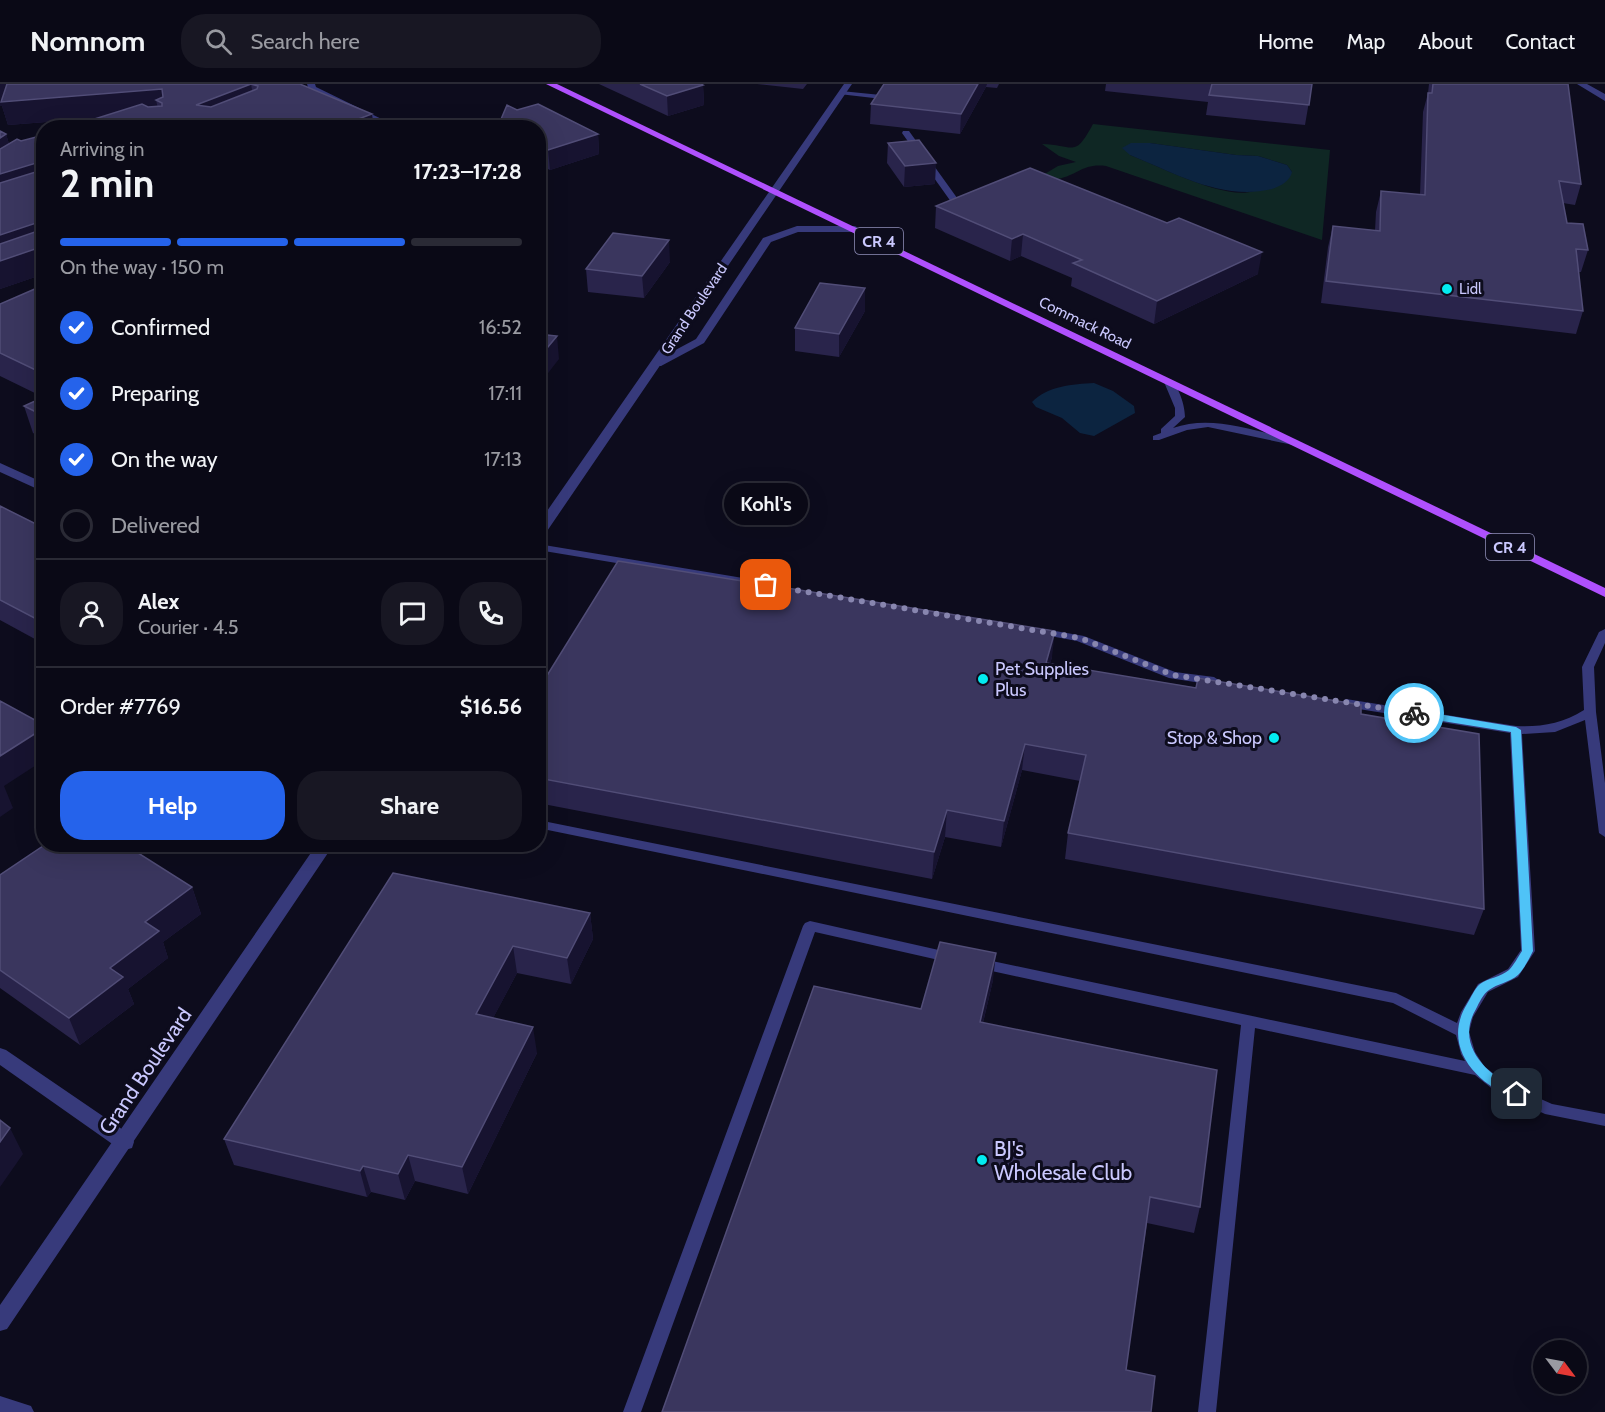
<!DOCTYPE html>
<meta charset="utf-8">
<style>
:root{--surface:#0a0916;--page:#181723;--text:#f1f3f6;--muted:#999aa1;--line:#2a2a35;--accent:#2563eb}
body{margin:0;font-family:Cabin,sans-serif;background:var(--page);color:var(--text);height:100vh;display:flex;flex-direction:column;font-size:22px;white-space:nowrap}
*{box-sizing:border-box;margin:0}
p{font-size:20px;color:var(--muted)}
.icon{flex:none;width:33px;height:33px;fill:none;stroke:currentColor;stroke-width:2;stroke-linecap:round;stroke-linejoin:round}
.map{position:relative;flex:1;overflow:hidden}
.panel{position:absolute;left:36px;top:36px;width:510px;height:732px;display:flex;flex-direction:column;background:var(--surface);border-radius:24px;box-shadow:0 6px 24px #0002,0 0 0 2px var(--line)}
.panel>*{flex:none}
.needle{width:39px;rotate:122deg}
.fabs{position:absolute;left:1533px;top:1256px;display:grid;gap:12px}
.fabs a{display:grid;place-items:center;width:54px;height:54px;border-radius:50%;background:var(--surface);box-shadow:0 6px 24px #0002,0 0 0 2px var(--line);font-size:30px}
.pin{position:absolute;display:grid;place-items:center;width:51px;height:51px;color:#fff;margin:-26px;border-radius:12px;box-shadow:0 3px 9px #0006}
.courier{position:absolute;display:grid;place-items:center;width:60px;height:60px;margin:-30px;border:4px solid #4fc3f7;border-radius:50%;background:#fff;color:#222;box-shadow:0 2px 8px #0007}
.bubble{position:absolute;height:42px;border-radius:21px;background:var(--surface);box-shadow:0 6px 24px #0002,0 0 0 2px var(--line);font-size:20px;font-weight:700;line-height:42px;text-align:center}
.headline em{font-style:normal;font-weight:700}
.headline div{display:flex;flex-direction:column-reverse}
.headline{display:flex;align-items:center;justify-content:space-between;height:102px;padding:0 24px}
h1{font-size:39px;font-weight:700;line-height:45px}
.bar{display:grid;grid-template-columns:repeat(4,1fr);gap:9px 6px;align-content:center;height:72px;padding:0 24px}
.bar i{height:8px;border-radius:4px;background:var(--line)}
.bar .on{background:var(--accent)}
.bar p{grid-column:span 4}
.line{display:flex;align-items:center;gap:15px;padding:0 24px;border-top:2px solid var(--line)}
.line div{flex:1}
.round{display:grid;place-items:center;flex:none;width:63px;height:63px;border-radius:24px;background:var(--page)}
ol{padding:0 24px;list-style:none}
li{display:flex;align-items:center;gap:18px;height:66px}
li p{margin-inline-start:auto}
li .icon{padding:6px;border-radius:50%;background:var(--accent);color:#fff;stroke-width:4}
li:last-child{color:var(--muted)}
li i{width:33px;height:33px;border:3px solid var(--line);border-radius:50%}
.cta{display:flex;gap:12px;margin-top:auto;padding:12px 24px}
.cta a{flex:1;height:69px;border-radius:24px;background:var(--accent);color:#fff;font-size:24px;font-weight:700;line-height:69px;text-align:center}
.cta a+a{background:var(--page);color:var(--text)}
header{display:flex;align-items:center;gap:36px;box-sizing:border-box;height:84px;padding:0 30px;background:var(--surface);border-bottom:2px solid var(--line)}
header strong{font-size:28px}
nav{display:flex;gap:33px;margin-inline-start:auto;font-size:21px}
.search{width:420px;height:54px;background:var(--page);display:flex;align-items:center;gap:15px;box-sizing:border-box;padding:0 21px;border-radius:24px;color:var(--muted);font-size:22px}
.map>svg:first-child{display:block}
.green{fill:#0f2724;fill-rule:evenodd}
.water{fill:#0c2440}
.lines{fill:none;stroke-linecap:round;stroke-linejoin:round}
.service{fill:#373a7b;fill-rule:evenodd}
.minor{fill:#373a7b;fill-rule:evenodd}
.tertiary{fill:#373a7b;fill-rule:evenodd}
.primary{fill:#af50fd;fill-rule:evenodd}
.wall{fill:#29244b}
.shaded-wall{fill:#171330}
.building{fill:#3a365e;stroke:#514d77;stroke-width:1.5;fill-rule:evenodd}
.route{fill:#4fc3f7}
.done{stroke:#8886af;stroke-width:6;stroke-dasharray:0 10.8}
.poi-dot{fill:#03ebf0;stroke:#0d0c1d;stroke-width:2}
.labels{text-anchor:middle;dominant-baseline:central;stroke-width:6;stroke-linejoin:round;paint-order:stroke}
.far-poi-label{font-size:15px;fill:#cac8fe;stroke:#0d0c1d;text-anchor:start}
.far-street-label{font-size:15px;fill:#cac8fe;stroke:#0d0c1d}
.shield{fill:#0d0c1d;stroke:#9190ba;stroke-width:1.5}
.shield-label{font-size:16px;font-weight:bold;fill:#cac8fe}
.poi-label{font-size:18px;fill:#cac8fe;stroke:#0d0c1d;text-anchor:start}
.near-street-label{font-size:21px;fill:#cac8fe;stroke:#0d0c1d}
.near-poi-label{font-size:21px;fill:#cac8fe;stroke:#0d0c1d;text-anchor:start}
</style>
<header>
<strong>Nomnom</strong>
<div class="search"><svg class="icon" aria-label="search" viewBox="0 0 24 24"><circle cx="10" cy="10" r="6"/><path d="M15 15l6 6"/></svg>Search here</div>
<nav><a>Home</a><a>Map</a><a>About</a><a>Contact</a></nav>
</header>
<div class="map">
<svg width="1605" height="1328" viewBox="0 0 1605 1328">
<rect width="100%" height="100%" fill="#0d0c1d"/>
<path class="green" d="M 1093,40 L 1330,66 L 1322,156 L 1106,82 C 1083,79 1078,91 1058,95 C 1052,96 1045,95 1038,94 L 1058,82 L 1076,78 L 1059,72 L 1042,60 C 1075,61 1074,75 1093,40 ZM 1150,59 L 1236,71 L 1258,72 L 1287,81 L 1292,88 C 1280,94 1267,102 1254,107 C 1225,117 1159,82 1130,71 Z"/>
<path class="water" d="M 1131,59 L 1150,59 L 1236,71 L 1258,72 L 1287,81 L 1292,88 C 1290,97 1281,102 1272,105 C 1221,117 1175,89 1130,71 L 1122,64 Z
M 1094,299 L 1113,307 L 1134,322 L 1135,329 L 1094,352 L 1080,349 L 1062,334 L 1036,323 L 1032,318 C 1047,302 1073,300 1094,299 Z"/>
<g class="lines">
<path class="service" d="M 841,7 L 891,12 L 894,14 L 891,16 L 839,10 L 839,8 Z
M 903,47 L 909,47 L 965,125 L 965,129 L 959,129 L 902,49 Z
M 1169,295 C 1179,301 1185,322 1185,333 L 1173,344 C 1211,330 1254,347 1293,355 L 1298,358 L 1293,361 L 1208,343 L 1187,346 L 1159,356 L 1153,356 L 1153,352 L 1161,349 L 1161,345 L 1175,332 L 1175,324 L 1164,298 Z
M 538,460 L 743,494 L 748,497 L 743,500 L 538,466 Z
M 1038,544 L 1084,552 L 1175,588 L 1214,593 L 1220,597 L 1214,601 L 1169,594 L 1077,557 L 1034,549 L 1032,547 L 1034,545 Z
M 1605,545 L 1605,559 L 1594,583 L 1596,628 L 1605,699 L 1605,753 L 1599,749 L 1585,636 L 1555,648 L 1522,650 L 1535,867 L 1518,893 L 1488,908 L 1473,933 L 1469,948 L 1475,968 L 1484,982 L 1505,999 L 1552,1020 L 1605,1030 L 1605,1042 L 1545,1030 L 1495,1007 L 1475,991 L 1255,944 L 1216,1328 L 1198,1328 L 1241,941 L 978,884 L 973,883 L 971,879 L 973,875 L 978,874 L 1465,977 L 1461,970 L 1456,951 L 1393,919 L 538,744 L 538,736 L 1396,909 L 1457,939 L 1461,928 L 1478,900 L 1508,885 L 1521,866 L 1510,649 L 1346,623 L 1340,619 L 1346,615 L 1516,642 C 1541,643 1562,640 1584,626 L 1582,583 L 1599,548 Z
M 810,837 L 952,869 L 957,870 L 959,874 L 957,878 L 952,879 L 815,848 L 641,1328 L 623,1328 L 803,842 L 805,839 Z
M 0,1312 L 31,1322 L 34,1328 L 0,1328 Z"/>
<path class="minor" d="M 307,0 L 315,0 L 316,3 L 400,44 L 388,44 L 309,6 Z
M 1577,0 L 1587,0 L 1605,10 L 1605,17 Z
M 797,142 L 855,142 L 860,145 L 855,148 L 798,148 L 771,158 L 704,259 L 661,282 L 653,282 L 653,278 L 696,255 L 763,154 Z
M 0,379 L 44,399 L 44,408 L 0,388 Z
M 0,964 L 6,966 L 132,1052 L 134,1058 L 132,1064 L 125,1066 L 118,1064 L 0,981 Z"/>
<path class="tertiary" d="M 844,0 L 852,0 L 543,453 L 538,454 L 538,440 Z
M 317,760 L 334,760 L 7,1245 L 0,1247 L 0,1221 Z"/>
<path class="primary" d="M 546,0 L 557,0 L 1605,504 L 1605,513 Z"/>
</g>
<path class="wall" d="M 0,0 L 300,0 L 97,34 L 8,41 L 2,22 L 0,22 Z
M 599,0 L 701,0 L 703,1 L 704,21 L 668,32 Z
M 757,0 L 807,0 L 803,5 Z
M 884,0 L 999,0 L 997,4 L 986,3 L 960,50 L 870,40 L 871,20 Z
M 1106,0 L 1312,0 L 1305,41 L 1206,31 L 1208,18 L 1105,7 Z
M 1429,0 L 1568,0 L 1581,100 L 1575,121 L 1563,119 L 1567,139 L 1588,166 L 1581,188 L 1578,188 L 1583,227 L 1576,250 L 1321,219 L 1328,163 L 1333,142 L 1375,147 L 1376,128 L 1381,107 L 1420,111 L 1423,28 L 1428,9 Z
M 538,20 L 598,50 L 599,70 L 550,86 L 538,80 L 538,44 L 499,44 L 499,40 L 507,21 L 517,26 Z
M 6,50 L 9,60 L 21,57 L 44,51 L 44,190 L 0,205 L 0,90 Z
M 888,59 L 935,100 L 904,103 L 887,79 Z
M 936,122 L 1258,190 L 1154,240 L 1071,202 L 1072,194 L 1021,172 L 1010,177 L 935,144 Z
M 670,178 L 644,214 L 588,208 L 586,185 Z
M 44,201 L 44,355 L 33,349 L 24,322 L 43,313 L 0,292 L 0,220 Z
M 865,204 L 865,227 L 839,273 L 795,267 L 795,244 Z
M 0,422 L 44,444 L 44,560 L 0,536 Z
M 1052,573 L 1050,580 L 1361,630 L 1484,825 L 1474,851 L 1065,775 L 1068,749 L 1080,697 L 1022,686 L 1001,763 L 945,753 L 932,795 L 538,719 L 538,606 Z
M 393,789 L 590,829 L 593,855 L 571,900 L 517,889 L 493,934 L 537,969 L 468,1110 L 415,1097 L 405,1116 L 371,1108 L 367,1113 L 234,1081 L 224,1055 Z
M 0,791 L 192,803 L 201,830 L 163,858 L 168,874 L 128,905 L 134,920 L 80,961 L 0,904 Z
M 993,896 L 983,939 L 1200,1123 L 1194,1149 L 1147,1139 L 1126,1286 L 662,1328 L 921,925 Z"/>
<path class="shaded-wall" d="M 0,0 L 162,5 L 167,28 L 162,19 L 156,16 L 159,29 L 8,41 L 2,22 L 0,22 Z
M 251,0 L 255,23 L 204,44 L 196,21 Z
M 978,0 L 987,0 L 986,3 L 960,50 L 961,30 Z
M 703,1 L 704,21 L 668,32 L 667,12 Z
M 372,30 L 374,44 L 353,37 Z
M 6,50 L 13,73 L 0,82 L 0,54 Z
M 598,50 L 599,70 L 550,86 L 548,66 Z
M 36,79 L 43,103 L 0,117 L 0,90 Z
M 936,79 L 935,100 L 904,103 L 905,82 Z
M 544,106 L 547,130 L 538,134 L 538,109 Z
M 36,139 L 43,162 L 44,162 L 44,190 L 0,205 L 0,151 Z
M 1023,150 L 1021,172 L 1010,177 L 1012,155 Z
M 669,156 L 670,178 L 644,214 L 642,192 Z
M 1262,168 L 1258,190 L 1154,240 L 1157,217 Z
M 865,204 L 865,227 L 839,273 L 839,250 Z
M 557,252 L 559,275 L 538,302 L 538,275 Z
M 1055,547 L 1052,573 L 1043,605 L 1046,579 Z
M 44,644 L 44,676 L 4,702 L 13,724 L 0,733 L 0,672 Z
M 1025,660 L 1022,686 L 1001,763 L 1004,737 Z
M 947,726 L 945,753 L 932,795 L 934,768 Z
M 192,803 L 201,830 L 163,858 L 168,874 L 128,905 L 134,920 L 80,961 L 69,934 L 110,884 L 145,838 Z
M 590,829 L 593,855 L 571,900 L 567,874 Z
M 513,862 L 517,889 L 481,957 L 476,930 Z
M 996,869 L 993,896 L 977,964 L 980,938 Z
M 533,943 L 537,969 L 468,1110 L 462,1083 Z
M 10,1044 L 23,1070 L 0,1103 L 0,1058 Z
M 408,1071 L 415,1097 L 405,1116 L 398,1090 Z
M 363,1082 L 371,1108 L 367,1113 L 360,1087 Z"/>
<path class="building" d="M 7,0 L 300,0 L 372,30 L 353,37 L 374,44 L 66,44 L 142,20 L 148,23 L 162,22 L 162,19 L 156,16 L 163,13 L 162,5 L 1,18 ZM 251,0 L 258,2 L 257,5 L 211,23 L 196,21 Z
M 640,0 L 701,0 L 703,1 L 667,12 Z
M 884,0 L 978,0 L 961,30 L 871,20 Z
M 1212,0 L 1312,0 L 1309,21 L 1209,11 Z
M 1433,0 L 1568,0 L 1581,100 L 1559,97 L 1567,139 L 1583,140 L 1588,166 L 1576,165 L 1583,227 L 1326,197 L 1333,142 L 1380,147 L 1381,107 L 1425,111 L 1428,9 L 1432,9 Z
M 538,20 L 598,50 L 548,66 L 538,61 L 538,44 L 505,44 L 499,40 L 507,21 L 517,26 Z
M 0,47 L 6,50 L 0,54 Z
M 44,51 L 44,162 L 0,177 L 0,160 L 38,147 L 39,141 L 36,139 L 0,151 L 0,99 L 39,87 L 39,81 L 36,79 L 0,90 L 0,65 L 17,55 L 21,57 Z
M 919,56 L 936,79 L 905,82 L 888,59 Z
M 1030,84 L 1167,139 L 1179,134 L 1262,168 L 1157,217 L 1073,179 L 1082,176 L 1023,150 L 1012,155 L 936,122 Z
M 538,104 L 544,106 L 538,109 Z
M 613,149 L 669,156 L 642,192 L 586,185 Z
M 820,199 L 865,204 L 839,250 L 795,244 Z
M 44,201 L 44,290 L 0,269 L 0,220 Z
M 538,250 L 557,252 L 538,275 Z
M 44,313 L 44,332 L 24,322 Z
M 0,422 L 44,444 L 44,539 L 0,516 Z
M 618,477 L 1055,547 L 1046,579 L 1196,604 L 1198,594 L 1361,621 L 1361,630 L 1479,650 L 1484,825 L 1068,749 L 1086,671 L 1025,660 L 1004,737 L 947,726 L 934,768 L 538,694 L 538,606 Z
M 0,617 L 44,641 L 44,644 L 0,672 Z
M 46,760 L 124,760 L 192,803 L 145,838 L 159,847 L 110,884 L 123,893 L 69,934 L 0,886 L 0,791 Z
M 393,789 L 590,829 L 567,874 L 513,862 L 476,930 L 533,943 L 462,1083 L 408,1071 L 398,1090 L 363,1082 L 360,1087 L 224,1055 Z
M 940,858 L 996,869 L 980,938 L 1217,986 L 1200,1123 L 1150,1113 L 1126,1286 L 1155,1292 L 1151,1328 L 662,1328 L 814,902 L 921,925 Z
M 0,1036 L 10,1044 L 0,1058 Z"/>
<path class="route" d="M 1414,626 L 1516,643 L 1521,646 L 1533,867 C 1529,875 1524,885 1518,891 C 1510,898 1497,900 1489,906 C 1483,910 1479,919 1476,925 C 1454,962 1489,993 1521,1007 L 1521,1014 L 1517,1015 C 1476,1001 1441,962 1467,920 C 1471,914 1474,905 1480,900 C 1488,894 1501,893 1509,886 C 1514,881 1518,873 1522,867 L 1511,648 L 1411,632 L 1411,627 Z"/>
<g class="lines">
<path class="done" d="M 766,501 L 1080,554 L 1173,591 L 1414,629"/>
</g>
<g class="poi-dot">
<circle cx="1447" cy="205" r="6"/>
<circle cx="983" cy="595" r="6"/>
<circle cx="1274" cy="654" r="6"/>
<circle cx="982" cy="1076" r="6"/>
</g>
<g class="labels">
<g class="far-poi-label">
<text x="1459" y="205">Lidl</text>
</g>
<g class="far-street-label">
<text transform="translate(694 225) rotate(-56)">Grand Boulevard</text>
<text transform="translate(1085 239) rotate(26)">Commack Road</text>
</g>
<g class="shield">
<rect x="855" y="144" width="48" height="26" rx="4.5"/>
<rect x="1486" y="450" width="48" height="26" rx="4.5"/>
</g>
<g class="shield-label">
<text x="879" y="157">CR 4</text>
<text x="1510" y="463">CR 4</text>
</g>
<g class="poi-label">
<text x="995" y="585">Pet Supplies<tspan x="995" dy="21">Plus</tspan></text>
<text x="1262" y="654" text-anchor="end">Stop &amp; Shop</text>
</g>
<g class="near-street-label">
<text transform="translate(145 987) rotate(-56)">Grand Boulevard</text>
</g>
<g class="near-poi-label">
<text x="994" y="1064">BJ's<tspan x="994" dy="24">Wholesale Club</tspan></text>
</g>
</g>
</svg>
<div class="fabs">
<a><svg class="needle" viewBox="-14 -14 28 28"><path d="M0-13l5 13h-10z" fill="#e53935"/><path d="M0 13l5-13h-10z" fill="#999aa1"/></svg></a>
</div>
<div class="pin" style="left:766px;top:501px;background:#ea580c"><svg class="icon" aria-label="bag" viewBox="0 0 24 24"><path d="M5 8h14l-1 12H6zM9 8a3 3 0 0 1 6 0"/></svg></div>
<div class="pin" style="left:1517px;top:1010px;background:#1f2937"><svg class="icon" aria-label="home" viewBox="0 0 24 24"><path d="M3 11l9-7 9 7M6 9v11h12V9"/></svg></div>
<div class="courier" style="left:1414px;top:629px"><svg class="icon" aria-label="bike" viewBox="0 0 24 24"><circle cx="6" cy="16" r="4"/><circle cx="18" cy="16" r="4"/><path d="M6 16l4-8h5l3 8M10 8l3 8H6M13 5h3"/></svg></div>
<div class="bubble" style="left:724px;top:399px;width:84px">Kohl's</div>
<section class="panel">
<div class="headline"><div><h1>2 min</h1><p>Arriving in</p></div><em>17:23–17:28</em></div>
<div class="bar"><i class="on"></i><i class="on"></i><i class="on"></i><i></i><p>On the way · 150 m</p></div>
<ol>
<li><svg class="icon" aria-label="check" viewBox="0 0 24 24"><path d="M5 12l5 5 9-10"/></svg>Confirmed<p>16:52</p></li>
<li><svg class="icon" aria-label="check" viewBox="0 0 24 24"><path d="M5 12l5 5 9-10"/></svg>Preparing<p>17:11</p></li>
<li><svg class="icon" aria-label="check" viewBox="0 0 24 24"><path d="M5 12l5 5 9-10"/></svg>On the way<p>17:13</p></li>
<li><i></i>Delivered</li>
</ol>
<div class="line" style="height:108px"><a class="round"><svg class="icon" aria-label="person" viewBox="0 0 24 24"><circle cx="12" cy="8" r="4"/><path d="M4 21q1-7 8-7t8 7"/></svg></a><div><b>Alex</b><p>Courier · 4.5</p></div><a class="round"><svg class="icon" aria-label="chat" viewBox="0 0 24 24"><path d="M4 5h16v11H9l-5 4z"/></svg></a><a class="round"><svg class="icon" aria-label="phone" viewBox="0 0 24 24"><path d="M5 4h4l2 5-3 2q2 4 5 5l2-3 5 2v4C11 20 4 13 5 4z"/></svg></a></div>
<div class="line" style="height:78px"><div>Order #7769</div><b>$16.56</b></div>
<div class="cta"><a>Help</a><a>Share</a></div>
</section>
</div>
